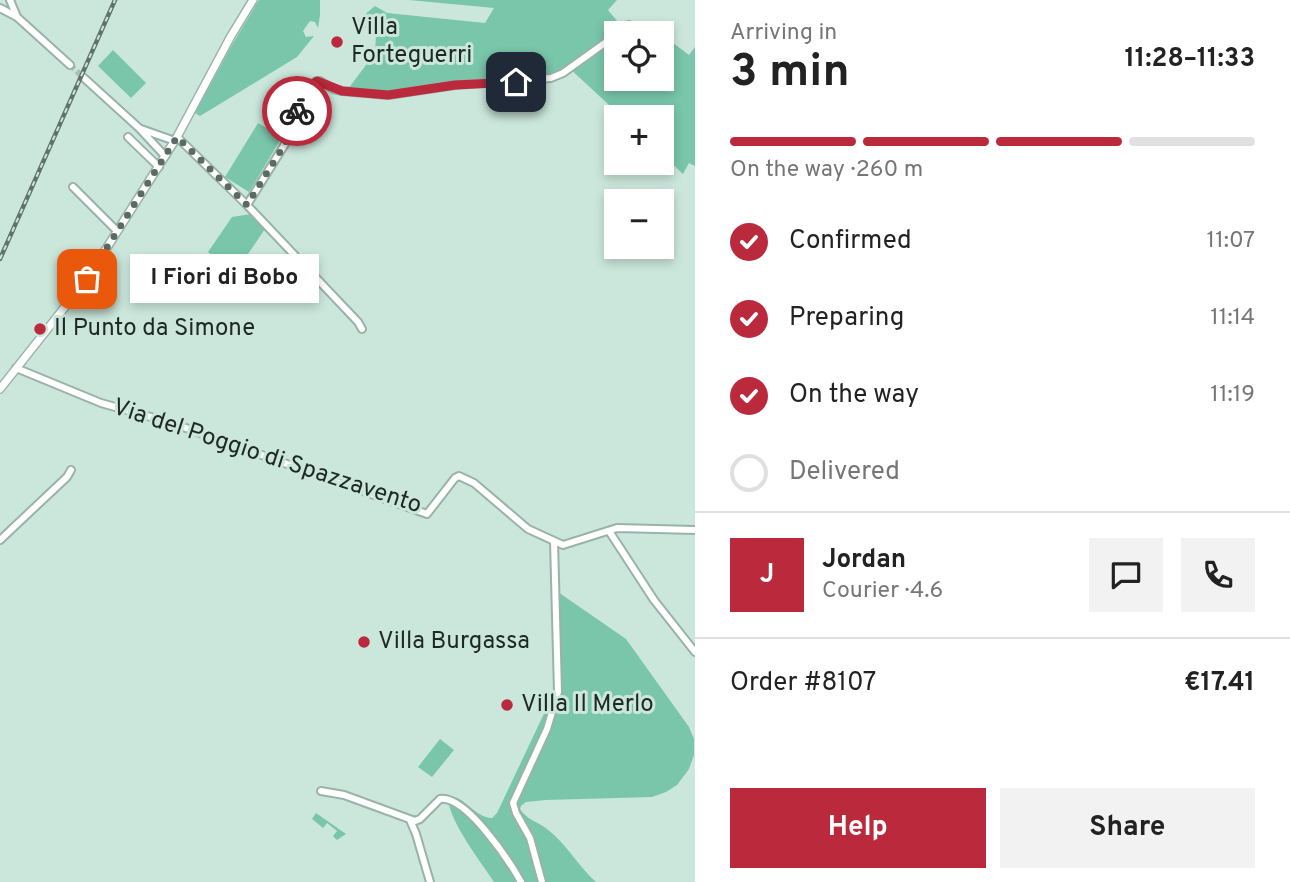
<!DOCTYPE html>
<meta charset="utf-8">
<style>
:root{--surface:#fff;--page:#f2f2f2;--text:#222;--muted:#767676;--line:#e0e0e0;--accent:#ba293c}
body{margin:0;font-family:Overpass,sans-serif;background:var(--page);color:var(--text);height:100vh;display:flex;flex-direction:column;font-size:26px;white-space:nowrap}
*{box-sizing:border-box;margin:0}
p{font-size:23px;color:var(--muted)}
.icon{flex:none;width:38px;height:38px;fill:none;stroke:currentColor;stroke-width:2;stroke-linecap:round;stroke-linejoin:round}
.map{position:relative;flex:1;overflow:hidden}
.sheet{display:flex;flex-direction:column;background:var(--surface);width:595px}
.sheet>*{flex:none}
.fabs{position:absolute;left:604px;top:21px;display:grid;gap:14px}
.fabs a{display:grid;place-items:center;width:70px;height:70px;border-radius:0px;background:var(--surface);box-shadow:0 4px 10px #0003;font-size:35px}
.pin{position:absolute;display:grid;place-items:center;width:60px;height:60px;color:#fff;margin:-30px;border-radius:14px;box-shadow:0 4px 10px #0006}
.courier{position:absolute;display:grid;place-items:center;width:70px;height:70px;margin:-35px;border:5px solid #ba293c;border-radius:50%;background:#fff;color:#222;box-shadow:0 2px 9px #0007}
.bubble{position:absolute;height:49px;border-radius:0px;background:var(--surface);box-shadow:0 4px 10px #0003;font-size:23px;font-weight:700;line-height:49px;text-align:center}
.head em{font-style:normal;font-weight:700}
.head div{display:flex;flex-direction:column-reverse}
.head{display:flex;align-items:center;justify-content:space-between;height:119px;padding:0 35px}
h1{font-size:46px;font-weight:700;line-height:52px}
.bar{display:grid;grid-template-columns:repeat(4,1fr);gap:10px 7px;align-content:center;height:84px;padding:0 35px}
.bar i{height:9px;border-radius:5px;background:var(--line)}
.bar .current{background:var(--accent)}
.bar p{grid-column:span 4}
.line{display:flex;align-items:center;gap:18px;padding:0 35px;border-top:2px solid var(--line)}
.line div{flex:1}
.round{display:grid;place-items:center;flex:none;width:74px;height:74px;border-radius:0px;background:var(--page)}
ol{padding:0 35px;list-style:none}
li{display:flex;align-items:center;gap:21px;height:77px}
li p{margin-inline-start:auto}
li .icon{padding:7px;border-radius:50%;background:var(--accent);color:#fff;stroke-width:4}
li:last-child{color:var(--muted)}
li i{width:38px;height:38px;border:4px solid var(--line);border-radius:50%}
.cta{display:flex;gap:14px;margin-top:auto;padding:14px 35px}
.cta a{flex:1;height:80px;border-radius:0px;background:var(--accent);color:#fff;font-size:28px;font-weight:700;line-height:80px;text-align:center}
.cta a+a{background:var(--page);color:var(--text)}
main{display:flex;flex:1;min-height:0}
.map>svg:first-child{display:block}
.green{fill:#79c6aa}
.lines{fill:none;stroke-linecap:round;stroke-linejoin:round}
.minor-tunnel{stroke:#a8c1b7;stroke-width:6;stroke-dasharray:6 3;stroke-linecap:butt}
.minor-casing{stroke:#99b3a9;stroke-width:10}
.tertiary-casing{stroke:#99b3a9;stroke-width:10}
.minor{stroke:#fff;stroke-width:6}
.tertiary{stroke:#fff;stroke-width:7}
.rail-casing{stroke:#61716b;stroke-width:4.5}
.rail{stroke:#cbe7dc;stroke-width:2;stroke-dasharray:5;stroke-linecap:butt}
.done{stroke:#5b6b64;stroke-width:7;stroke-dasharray:0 12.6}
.route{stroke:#ba293c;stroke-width:9}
.poi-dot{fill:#ba293c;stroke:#cbe7dc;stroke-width:2.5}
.labels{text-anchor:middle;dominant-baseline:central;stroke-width:6;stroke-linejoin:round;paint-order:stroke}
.poi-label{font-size:24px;fill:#1e2824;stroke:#cbe7dc;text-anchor:start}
.street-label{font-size:24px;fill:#1e2824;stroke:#cbe7dc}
</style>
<main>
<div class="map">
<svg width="695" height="882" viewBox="0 0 695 882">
<rect width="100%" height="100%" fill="#cbe7dc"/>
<path class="green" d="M 259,0 L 320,0 L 320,15 L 318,28 L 315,22 L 310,21 L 303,31 L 306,37 L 314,36 L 297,57 L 200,116 L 195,113 L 232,45 Z
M 409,0 L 617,0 L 608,10 L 626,32 L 616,33 L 616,79 L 662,79 L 662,46 L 668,39 L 689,55 L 695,47 L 695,166 L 689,163 L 683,174 L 662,154 L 662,117 L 622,117 L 567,66 L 551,74 L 463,82 L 395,92 L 348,89 L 375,53 L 376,34 L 356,22 L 375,6 L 387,13 L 485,23 L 494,8 Z
M 113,50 L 146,83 L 131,98 L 98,66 Z
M 258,123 L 282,137 L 249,192 L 225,177 Z
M 251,214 L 265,229 L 235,273 L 208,252 L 232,217 Z
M 558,592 L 626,639 L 689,727 L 694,739 L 694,755 L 689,769 L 677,785 L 666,792 L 652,797 L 546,800 L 526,802 L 521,806 L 520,809 C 526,819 538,822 547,829 C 566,843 578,866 596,882 L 494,882 C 481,862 447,819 448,796 C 464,795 475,818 492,818 L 497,813 L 549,703 L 560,669 Z
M 440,739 L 454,750 L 432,777 L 418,767 Z
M 316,813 L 346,834 L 337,840 L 333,836 L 337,831 L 327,823 L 323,828 L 312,819 Z"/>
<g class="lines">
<path class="minor-tunnel" d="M 70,65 L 84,78"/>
<defs>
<path id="minor" d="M 10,0 L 17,17
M 0,8 L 17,17 L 70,65
M 618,33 L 629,25
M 84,78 L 139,128 L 165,156
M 141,129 L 175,141
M 128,137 L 159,167
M 177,137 L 247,205 L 358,322 L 362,329
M 73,187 L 117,231
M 247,205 L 285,144 L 293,119 L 315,82 L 320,81 L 333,89 L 342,91 L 388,95 L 455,85 L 551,78 L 563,73 L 616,35
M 16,368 L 101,403 L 172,423 L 427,514 L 455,478 L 459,476 L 474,483 L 528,529 L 563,545 L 617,528 L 695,530
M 609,531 L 654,600 L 695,652
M 0,540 L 67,477 L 71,470
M 321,791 L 344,795 L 415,821 L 420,819 L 440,799 C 466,795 510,862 521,882
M 410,820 L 416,834 L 430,882
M 542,882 L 530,838 L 516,813 L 513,803 L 547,729 L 558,692 L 554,541"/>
<path id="tertiary" d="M 0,389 L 87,279 L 177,137 L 231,36 L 253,0"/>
</defs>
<use href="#minor" class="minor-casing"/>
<use href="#tertiary" class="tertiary-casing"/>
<use href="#minor" class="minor"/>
<use href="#tertiary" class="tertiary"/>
<defs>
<path id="rail" d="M 0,259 L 115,0"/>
</defs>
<use href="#rail" class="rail-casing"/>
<use href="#rail" class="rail"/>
</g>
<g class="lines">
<path class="done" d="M 87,279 L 177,137 L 247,205 L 285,144 L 297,111"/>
<path class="route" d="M 297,111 L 311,86 L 317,81 L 342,91 L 388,95 L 455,85 L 516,82"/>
</g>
<g class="poi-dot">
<circle cx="337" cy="42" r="7"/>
<circle cx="40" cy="329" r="7"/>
<circle cx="364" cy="642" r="7"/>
<circle cx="507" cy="705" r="7"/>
</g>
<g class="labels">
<g class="poi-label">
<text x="351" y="28">Villa<tspan x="351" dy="28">Forteguerri</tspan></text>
<text x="54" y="329">Il Punto da Simone</text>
<text x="378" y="642">Villa Burgassa</text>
<text x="521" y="705">Villa Il Merlo</text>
</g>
<g class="street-label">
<text transform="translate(267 457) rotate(18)">Via del Poggio di Spazzavento</text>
</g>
</g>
</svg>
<div class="fabs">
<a><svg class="icon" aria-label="locate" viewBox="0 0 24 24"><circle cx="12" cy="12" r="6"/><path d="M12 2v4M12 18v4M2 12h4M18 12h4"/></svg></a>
<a>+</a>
<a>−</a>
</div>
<div class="pin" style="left:87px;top:279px;background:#ea580c"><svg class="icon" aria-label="bag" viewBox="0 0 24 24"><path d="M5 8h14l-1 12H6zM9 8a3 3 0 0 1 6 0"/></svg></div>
<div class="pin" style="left:516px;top:82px;background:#1f2937"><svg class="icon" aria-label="home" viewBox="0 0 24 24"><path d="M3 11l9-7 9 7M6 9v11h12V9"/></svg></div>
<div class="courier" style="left:297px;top:111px"><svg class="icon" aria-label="bike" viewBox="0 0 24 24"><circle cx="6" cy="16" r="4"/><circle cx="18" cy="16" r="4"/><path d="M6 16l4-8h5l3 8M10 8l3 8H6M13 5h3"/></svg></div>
<div class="bubble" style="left:130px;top:254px;width:189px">I Fiori di Bobo</div>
</div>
<section class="sheet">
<div class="head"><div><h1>3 min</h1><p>Arriving in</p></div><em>11:28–11:33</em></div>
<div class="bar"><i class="current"></i><i class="current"></i><i class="current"></i><i></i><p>On the way · 260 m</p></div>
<ol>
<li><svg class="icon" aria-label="check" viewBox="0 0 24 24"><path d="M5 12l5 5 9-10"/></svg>Confirmed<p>11:07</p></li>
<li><svg class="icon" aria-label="check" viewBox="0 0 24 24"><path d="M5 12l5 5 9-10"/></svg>Preparing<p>11:14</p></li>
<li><svg class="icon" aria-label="check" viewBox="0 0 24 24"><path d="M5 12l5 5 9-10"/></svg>On the way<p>11:19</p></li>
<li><i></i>Delivered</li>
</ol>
<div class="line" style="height:126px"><b class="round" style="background:var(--accent);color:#fff">J</b><div><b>Jordan</b><p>Courier · 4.6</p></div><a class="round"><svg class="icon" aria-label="chat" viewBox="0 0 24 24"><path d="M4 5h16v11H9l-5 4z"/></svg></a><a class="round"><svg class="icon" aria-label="phone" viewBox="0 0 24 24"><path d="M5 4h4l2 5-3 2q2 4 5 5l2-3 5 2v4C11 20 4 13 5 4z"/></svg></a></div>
<div class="line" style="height:91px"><div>Order #8107</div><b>€17.41</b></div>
<div class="cta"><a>Help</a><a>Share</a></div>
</section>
</main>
